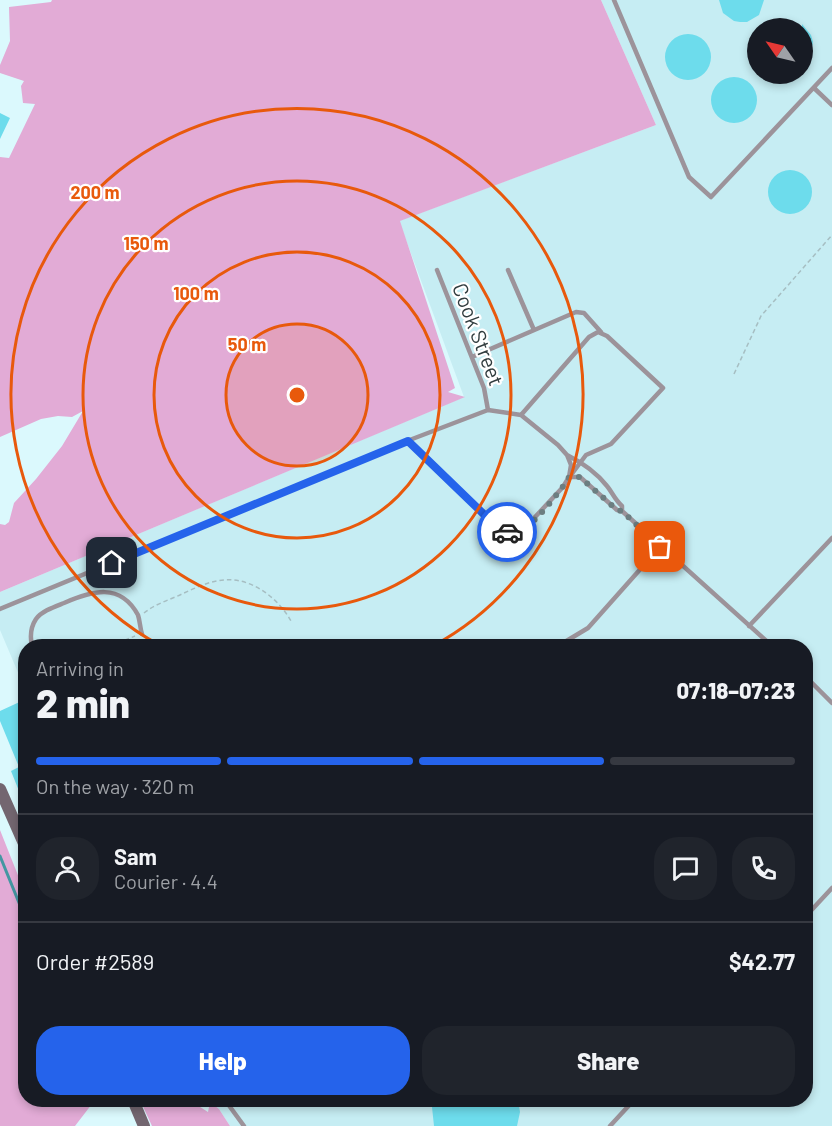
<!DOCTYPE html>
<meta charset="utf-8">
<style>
:root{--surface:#171b24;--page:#20242c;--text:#f1f3f6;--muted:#9ea1a6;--line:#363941;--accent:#2563eb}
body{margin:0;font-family:Barlow,sans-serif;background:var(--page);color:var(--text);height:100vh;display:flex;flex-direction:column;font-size:22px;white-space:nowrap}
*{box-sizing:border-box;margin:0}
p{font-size:20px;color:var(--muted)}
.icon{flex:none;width:33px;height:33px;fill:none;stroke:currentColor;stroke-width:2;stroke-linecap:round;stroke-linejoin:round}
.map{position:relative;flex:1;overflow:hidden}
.side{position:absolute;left:18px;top:639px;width:795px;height:468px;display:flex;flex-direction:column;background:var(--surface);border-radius:24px;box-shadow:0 3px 9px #0003}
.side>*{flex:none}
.needle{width:39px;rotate:304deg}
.controls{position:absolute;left:747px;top:18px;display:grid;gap:12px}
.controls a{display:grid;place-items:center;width:66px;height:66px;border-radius:50%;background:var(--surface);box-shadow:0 3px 9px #0003;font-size:30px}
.pin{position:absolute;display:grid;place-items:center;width:51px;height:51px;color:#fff;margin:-26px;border-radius:12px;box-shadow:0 3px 9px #0006}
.courier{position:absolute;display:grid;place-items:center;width:60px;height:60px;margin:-30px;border:4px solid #2563eb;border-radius:50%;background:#fff;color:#222;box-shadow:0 2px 8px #0007}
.headline em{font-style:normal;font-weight:800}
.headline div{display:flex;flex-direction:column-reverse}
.headline{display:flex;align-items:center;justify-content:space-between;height:102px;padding:0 18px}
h1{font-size:39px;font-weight:800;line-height:45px}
.bar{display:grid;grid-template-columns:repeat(4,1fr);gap:9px 6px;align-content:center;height:72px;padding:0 18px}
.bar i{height:8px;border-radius:4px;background:var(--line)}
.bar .selected{background:var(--accent)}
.bar p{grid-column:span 4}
.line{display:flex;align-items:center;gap:15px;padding:0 18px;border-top:2px solid var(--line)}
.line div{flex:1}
.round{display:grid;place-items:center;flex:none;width:63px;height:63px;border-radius:24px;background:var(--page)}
.action{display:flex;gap:12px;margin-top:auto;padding:12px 18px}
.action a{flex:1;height:69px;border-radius:24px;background:var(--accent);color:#fff;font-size:24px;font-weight:800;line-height:69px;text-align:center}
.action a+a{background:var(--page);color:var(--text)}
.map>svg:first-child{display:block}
.built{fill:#c6edf3;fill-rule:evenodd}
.green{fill:#e2abd6}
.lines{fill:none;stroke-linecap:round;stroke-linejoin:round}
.stream{stroke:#4397a2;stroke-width:3}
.building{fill:#6ddcec}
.path{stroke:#a6bec2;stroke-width:1.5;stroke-dasharray:4.5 3;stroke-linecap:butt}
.service{stroke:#9c939a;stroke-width:4.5}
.secondary{stroke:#736670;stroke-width:12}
.done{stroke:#6c7e81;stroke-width:6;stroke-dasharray:0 10.8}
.route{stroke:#2563eb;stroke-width:8}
.ring{fill:none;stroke:#e8590c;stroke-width:3}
.labels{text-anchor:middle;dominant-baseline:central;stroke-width:4.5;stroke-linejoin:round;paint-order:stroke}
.street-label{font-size:21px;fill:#303c3e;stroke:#fff}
.centre{fill:#e8590c;stroke:#fff;stroke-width:3}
.ring-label{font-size:18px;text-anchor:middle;font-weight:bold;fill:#e8590c;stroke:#fff;stroke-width:4.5;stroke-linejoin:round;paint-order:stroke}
</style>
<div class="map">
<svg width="832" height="1126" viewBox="0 0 832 1126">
<rect width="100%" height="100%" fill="#dbf9fd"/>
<path class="built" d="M 601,0 L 832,0 L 832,1126 L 230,1126 L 219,1109 L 206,1100 L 806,1100 L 806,646 L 26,646 L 25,689 L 0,630 L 0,592 L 464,397 L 399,221 L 656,125 ZM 758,28 L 802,28 L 802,74 L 758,74 Z"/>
<path class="green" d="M 52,0 L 601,0 L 656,125 L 400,221 L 455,388 L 448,392 L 465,397 L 0,592 L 0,524 L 5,525 L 9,522 L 14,503 L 36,479 L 62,446 L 83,411 L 72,417 L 58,416 L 41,419 L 0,437 L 0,157 L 9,158 L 35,104 L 23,103 L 21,86 L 24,81 L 0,73 L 0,65 L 10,41 L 9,7 L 51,2 Z
M 0,830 L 25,893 L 26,1100 L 95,1100 L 75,1126 L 0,1126 Z
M 140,1100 L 189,1100 L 208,1112 L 210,1102 L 219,1109 L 230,1126 L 152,1126 Z"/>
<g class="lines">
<path class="stream" d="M 0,856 L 26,920"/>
</g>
<path class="building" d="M 719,0 L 764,0 L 759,15 L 747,22 L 740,22 L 734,21 L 723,13 Z
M 802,24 L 811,35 L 813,42 L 810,56 L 802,65 Z
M665 57a23 23 0 1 1 46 0a23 23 0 1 1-46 0Z
M711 100a23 23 0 1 1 46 0a23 23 0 1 1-46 0Z
M 0,113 L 10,118 L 0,139 Z
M768 192a22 22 0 1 1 44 0a22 22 0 1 1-44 0Z
M 26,699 L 26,806 L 25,806 L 11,771 L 19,767 L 0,721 L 0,711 Z
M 434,1100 L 518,1100 L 520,1112 L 517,1126 L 434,1126 L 432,1107 Z"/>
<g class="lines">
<path class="path" d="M 734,374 L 761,316 L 832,235
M 144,613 C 155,604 169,600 182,594 C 193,589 205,583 217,581 C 247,574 277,596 291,621
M 111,646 L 135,636"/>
<path class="service" d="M 614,0 L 689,177 L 711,197 L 832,68
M 814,88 L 832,105
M 437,270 L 484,388 L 488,410
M 508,270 L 534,330
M 472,357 L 576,312 L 584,313 L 601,332
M 521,415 L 589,337 L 598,332 L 607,336 L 663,388 L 611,444 L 586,455 L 571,475
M 567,455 C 583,463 596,472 607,486 C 612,492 615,500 622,506 L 622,511
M 570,477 L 580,477 L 617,510 L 622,511 L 772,646
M 0,609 L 407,441 L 488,410 L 521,415 L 558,445 L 567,455 L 571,465 L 569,477 L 563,487 L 523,530 L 514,534 L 504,532 L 495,525 L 407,441
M 749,626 L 832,538
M 32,646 C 30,637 30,628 36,619 C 42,611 54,607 64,603 C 92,591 120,582 138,615 C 140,621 140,628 142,634
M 558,646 L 588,628 L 660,547
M 806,677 L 832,703
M 806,916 L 832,888
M 225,1100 L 244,1126
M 610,1126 L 634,1100"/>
<path class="secondary" d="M 0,789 L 26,848
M 133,1100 L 144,1126"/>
</g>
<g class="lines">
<path class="done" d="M 507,532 C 512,534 515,534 521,531 C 533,525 562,490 569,477 L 580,477 L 617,510 L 622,511 L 660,547"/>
<path class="route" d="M 112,563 L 408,441 L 495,525 L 507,532"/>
</g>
<circle cx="297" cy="395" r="71" fill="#e8590c" fill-opacity=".12"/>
<g class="ring">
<circle cx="297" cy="395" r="71"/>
<circle cx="297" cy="395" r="143"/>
<circle cx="297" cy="395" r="214"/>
<path d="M161 646A286 286 0 1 1 433 646"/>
</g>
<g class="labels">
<g class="street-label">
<text transform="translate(479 334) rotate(69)">Cook Street</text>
</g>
</g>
<circle cx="297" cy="395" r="9" class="centre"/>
<g class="ring-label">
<text x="95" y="199">200 m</text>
<text x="146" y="250">150 m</text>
<text x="196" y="300">100 m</text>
<text x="247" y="351">50 m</text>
</g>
</svg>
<div class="controls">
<a><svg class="needle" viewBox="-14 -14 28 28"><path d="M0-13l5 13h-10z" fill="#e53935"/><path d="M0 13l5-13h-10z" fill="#9ea1a6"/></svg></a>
</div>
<div class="pin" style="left:660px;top:547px;background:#ea580c"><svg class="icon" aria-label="bag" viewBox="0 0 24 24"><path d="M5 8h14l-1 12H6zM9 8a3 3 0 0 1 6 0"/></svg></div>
<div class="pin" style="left:112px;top:563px;background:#1f2937"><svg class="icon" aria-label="home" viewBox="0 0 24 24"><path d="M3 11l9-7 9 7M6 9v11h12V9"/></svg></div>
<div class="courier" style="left:507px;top:532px"><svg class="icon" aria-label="car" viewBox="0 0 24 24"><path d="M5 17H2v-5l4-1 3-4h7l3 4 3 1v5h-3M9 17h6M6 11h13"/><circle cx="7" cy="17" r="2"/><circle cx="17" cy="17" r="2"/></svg></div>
<section class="side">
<div class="headline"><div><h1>2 min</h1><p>Arriving in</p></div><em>07:18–07:23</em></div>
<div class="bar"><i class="selected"></i><i class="selected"></i><i class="selected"></i><i></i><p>On the way · 320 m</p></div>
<div class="line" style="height:108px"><a class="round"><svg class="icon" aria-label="person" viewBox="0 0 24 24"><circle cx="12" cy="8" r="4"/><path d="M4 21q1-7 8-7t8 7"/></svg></a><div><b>Sam</b><p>Courier · 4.4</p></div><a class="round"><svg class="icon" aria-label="chat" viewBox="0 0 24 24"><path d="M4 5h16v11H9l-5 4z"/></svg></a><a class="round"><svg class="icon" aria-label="phone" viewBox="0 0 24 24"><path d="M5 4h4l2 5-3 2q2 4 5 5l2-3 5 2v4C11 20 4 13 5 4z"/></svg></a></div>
<div class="line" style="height:78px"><div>Order #2589</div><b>$42.77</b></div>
<div class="action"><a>Help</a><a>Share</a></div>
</section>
</div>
